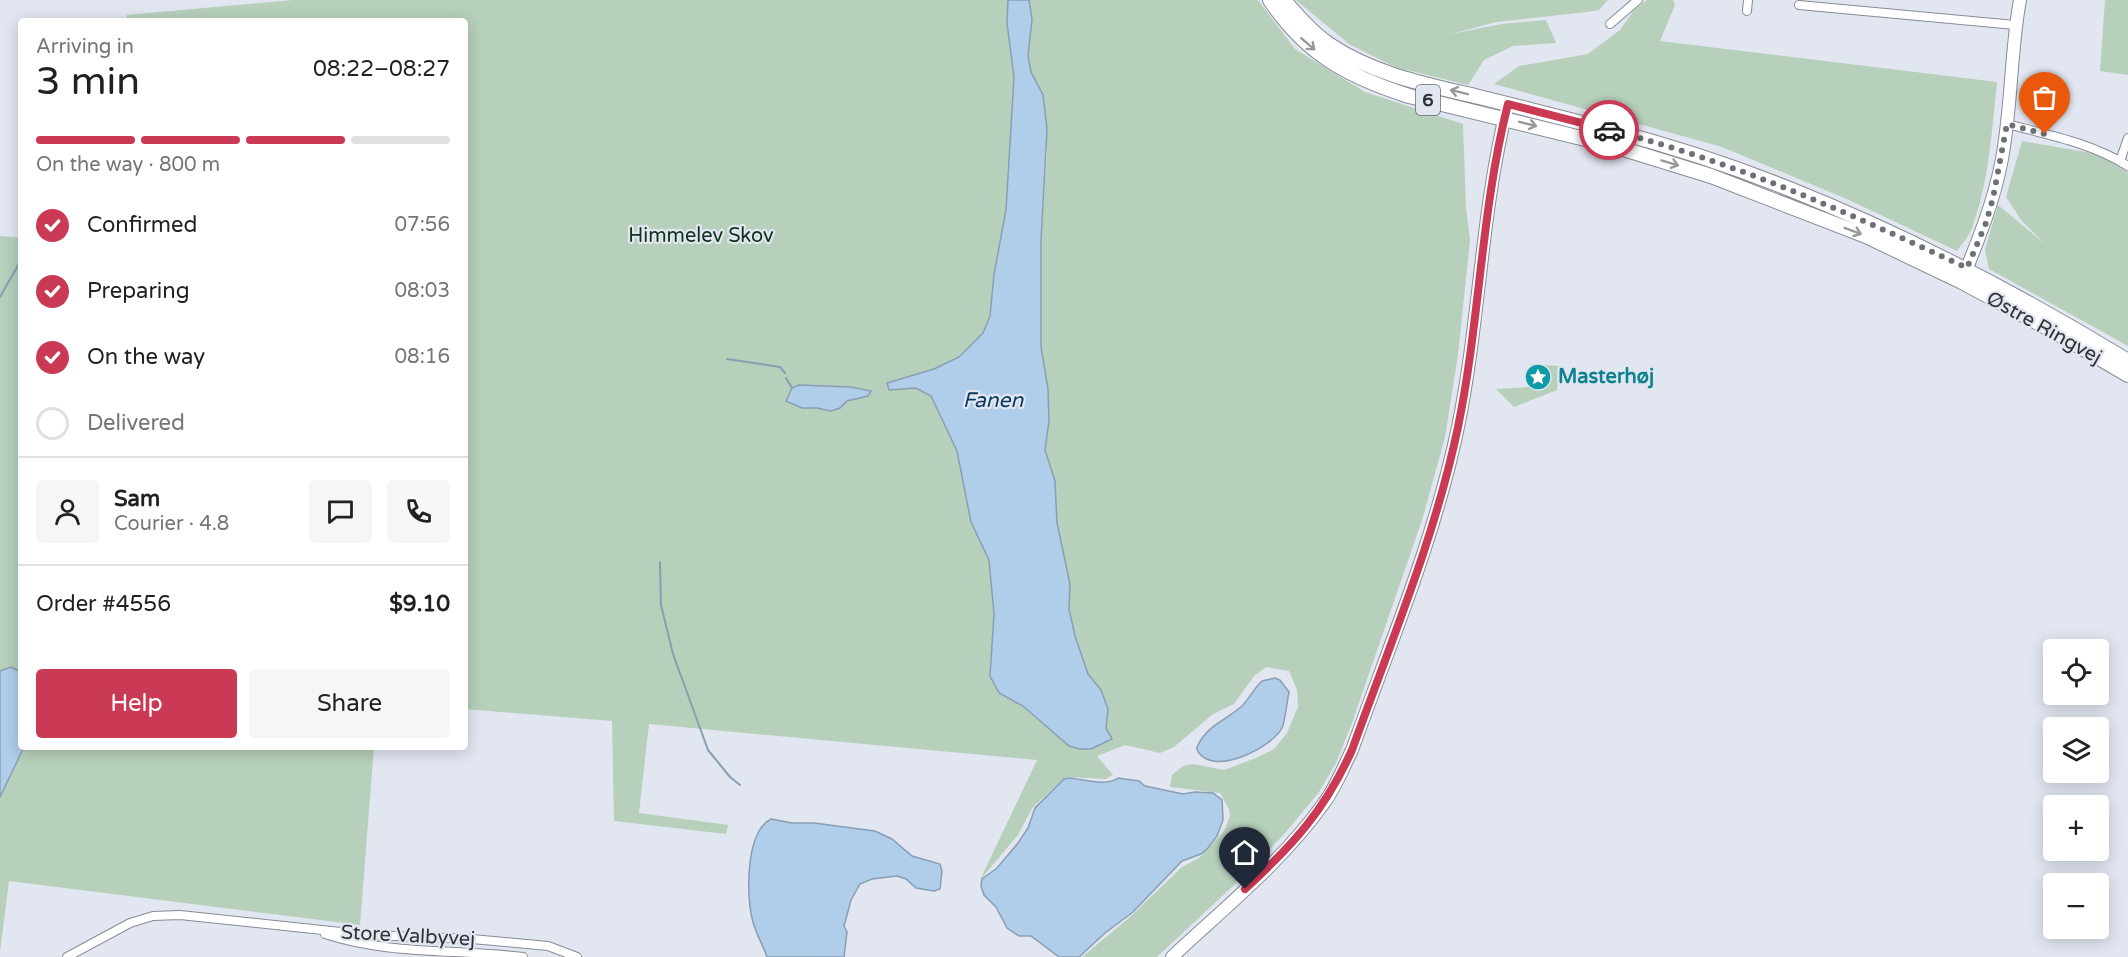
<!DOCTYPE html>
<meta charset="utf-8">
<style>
:root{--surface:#fff;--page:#f6f6f6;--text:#202124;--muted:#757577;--line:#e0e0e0;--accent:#ca3a54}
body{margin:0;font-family:"Varela Round",sans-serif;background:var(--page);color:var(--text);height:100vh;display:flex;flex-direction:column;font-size:22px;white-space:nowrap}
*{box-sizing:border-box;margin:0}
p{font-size:20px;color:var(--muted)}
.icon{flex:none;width:33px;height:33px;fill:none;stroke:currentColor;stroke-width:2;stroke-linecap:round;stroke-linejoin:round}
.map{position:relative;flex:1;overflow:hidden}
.side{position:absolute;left:18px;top:18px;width:450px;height:732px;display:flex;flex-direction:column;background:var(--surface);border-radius:6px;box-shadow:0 3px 15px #0003}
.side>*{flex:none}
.controls{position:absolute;left:2043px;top:639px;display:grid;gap:12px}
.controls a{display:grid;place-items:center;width:66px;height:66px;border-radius:6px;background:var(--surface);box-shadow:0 3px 15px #0003;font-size:30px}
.pin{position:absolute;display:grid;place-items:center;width:51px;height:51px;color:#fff;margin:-62px -26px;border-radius:50% 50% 50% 0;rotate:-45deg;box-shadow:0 0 6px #0007}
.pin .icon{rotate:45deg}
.courier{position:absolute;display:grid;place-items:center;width:60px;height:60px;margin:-30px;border:4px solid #ca3a54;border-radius:50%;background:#fff;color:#222;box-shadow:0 2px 8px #0007}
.overview em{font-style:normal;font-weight:600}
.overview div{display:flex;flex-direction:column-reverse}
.overview{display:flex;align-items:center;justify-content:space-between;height:102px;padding:0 18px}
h1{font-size:39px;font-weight:600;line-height:45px}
.bar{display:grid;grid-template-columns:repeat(4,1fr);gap:9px 6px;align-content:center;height:72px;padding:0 18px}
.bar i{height:8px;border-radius:4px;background:var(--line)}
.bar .on{background:var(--accent)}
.bar p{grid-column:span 4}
.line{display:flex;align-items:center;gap:15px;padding:0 18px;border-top:2px solid var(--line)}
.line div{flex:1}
.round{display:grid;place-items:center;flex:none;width:63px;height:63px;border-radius:6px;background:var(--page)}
ol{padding:0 18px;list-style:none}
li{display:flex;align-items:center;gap:18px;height:66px}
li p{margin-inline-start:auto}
li .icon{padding:6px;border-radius:50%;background:var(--accent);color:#fff;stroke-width:4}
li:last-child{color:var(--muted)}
li i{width:33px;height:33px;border:3px solid var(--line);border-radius:50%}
.cta{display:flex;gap:12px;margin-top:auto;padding:12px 18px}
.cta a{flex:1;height:69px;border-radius:6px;background:var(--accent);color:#fff;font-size:24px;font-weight:600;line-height:69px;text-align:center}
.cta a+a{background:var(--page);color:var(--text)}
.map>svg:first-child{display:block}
.green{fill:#b6d0bb}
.water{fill:#b0cde9;stroke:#899eb3;stroke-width:1.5}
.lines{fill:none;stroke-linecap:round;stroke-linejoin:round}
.stream{stroke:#899eb3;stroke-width:2}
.street-casing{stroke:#878c96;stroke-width:10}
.secondary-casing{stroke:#878c96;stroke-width:14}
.primary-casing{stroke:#878c96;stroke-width:16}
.street{stroke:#fff;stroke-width:8}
.secondary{stroke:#fff;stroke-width:12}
.primary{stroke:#fff;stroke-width:14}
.oneway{stroke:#97989a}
.done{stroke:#6d7077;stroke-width:6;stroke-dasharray:0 10.8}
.route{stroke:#ca3a54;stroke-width:8}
.labels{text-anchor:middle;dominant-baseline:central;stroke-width:4.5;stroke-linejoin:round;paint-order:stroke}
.shield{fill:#e1e6f1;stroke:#64676d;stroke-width:1.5}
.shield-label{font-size:18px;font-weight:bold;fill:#2f3135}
.park-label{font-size:20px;fill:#0b3218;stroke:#e1e6f1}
.street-label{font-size:20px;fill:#2f3135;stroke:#e1e6f1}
.culture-label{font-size:20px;font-weight:bold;fill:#0d838f;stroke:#e1e6f1;text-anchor:start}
.water-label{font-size:21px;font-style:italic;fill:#08395d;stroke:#e1e6f1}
</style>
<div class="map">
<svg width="2128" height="957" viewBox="0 0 2128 957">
<rect width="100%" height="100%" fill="#e1e6f1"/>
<path class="green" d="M 293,0 L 1008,0 L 1007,23 L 1014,77 L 1006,210 L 994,274 L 990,316 L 984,333 L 959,357 L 934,369 L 887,383 L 889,390 L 916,388 L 931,396 L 957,451 L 971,522 L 989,560 L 994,614 L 990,676 L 998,693 L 1023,706 L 1069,746 L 1112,739 L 1106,728 L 1108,709 L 1101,690 L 1088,674 L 1075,636 L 1069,609 L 1070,584 L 1057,523 L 1055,481 L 1045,450 L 1049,421 L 1048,389 L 1041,347 L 1041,241 L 1047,152 L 1043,95 L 1031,72 L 1028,56 L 1032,19 L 1029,0 L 1258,0 L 1295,49 L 1365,92 L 1463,124 L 1466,208 L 1470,240 L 1458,355 L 1445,437 L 1423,517 L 1352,723 L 1336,763 L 1319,792 L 1286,832 L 1247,873 L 1157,957 L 1082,957 L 1130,917 L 1182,867 L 1199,858 L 1224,831 L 1230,816 L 1229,809 L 1220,793 L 1170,787 L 1172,775 L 1183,766 L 1193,764 L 1224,770 L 1256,758 L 1274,749 L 1287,733 L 1298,707 L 1297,690 L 1289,671 L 1266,667 L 1254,676 L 1234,704 L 1213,714 L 1174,747 L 1160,753 L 1125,745 L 1097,756 L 1113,775 L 1106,779 L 1068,777 L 1063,779 L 1033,807 L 1018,835 L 980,880 L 1037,760 L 649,724 L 639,813 L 728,825 L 726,834 L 614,821 L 612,721 L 465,709 L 465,21 L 126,21 L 127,15 Z
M 1296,0 L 1608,0 L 1599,10 L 1587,12 L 1496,22 L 1451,34 L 1502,24 L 1546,20 L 1556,43 L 1513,46 L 1484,60 L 1468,85 L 1395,67 L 1349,44 Z
M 1647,0 L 1673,0 L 1675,5 L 1660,41 L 1997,82 C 1992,130 1989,182 1972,228 C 1969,236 1962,244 1957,251 L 1849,200 L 1722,147 L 1494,84 L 1519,66 L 1588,54 L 1620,30 L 1634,10 Z
M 2105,0 L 2128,0 L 2128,75 L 2100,71 Z
M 2022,141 L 2097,154 L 2128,172 L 2128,346 L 1989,269 L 1985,250 L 1998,205 L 2045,244 L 2022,221 L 2006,197 Z
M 0,236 L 21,238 L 21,747 L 374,747 L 360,925 L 9,881 L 0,952 Z
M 1531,364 L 1559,366 L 1557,390 L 1514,407 L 1496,389 L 1528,387 Z"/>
<path class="water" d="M 1008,0 L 1029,0 L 1032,19 L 1028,56 L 1031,72 L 1043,95 L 1047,129 L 1041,241 L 1041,347 L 1048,389 L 1049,421 L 1045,450 L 1055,481 L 1057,523 L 1070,584 L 1069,609 L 1075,636 L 1088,674 L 1101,690 L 1108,709 L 1106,728 L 1112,739 L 1091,749 L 1080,749 L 1069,746 L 1023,706 L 999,693 L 990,676 L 994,614 L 989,560 L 971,522 L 957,451 L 931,396 L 916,388 L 889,390 L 887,383 L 934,369 L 959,357 L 983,333 L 990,316 L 994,274 L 1006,210 L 1014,77 L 1007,23 Z
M 799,385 L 851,387 L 871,391 L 868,396 L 847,401 L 840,408 L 831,411 L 817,408 L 802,408 L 786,401 L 792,388 Z
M 11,667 L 21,672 L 21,747 L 24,747 L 0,797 L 0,671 Z
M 1275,678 L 1280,680 L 1289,692 C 1287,701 1285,722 1282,728 C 1272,747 1216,776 1199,753 C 1197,750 1196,749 1198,745 C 1209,724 1225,721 1242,706 C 1250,698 1254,688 1262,681 Z
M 1069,778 C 1083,779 1106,787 1118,778 L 1139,781 L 1145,786 L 1183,794 L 1195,792 L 1213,793 L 1222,800 L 1223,820 L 1217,836 L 1208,848 L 1201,854 L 1182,861 L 1133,912 L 1105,933 L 1079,957 L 1059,957 L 1031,936 L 1019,936 L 1007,928 L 996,907 L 984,895 L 981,886 L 982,879 L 997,868 L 1018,843 L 1028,828 L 1035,808 L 1064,779 Z
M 771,819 L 792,823 L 814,823 L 875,831 L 892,839 L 912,856 L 940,864 L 942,871 L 940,889 L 934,891 L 916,888 L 906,879 L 897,876 L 872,879 L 860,884 L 851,900 L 844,926 L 847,932 L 844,957 L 767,957 C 763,945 756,934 753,922 C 746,898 745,832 771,819 Z"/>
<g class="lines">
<path class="stream" d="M 0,297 L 21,260
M 727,359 L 780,367 L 785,373
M 786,378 L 792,388
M 660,562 L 661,605 L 673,654 L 708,750 L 730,777 L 740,785"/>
<defs>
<path id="street" d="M 1799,5 L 2015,25
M 1747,11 L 1748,0
M 1610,24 L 1638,0
M 2007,124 C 2049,135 2091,143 2128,166
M 2120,161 L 2128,138
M 325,934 C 388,955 457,949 523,957
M 67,957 L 130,923 L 153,916 L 180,915 L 369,935 L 472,939 L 548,946 L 577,957"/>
<path id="secondary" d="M 1963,278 C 1978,240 1993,204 2001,164 C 2012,110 2010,54 2020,0
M 1172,957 C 1224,908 1282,862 1324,803 C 1336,787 1343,768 1352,750 C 1390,644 1435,538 1458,427 C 1480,320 1481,210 1508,104"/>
<path id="primary" d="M 1270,0 C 1306,54 1349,77 1409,96 L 1614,146 L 1711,176 L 1866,236 L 1962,282 L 2053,331 L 2128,375
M 1284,0 C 1298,17 1312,33 1330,45 C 1375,75 1428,85 1479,97 C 1523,108 1566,119 1610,130 C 1671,146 1733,166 1792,190 C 1909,237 2020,295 2128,361"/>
</defs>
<use href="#street" class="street-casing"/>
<use href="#secondary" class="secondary-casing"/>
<use href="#primary" class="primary-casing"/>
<use href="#street" class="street"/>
<use href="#secondary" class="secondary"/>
<use href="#primary" class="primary"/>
</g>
<defs><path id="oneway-shaft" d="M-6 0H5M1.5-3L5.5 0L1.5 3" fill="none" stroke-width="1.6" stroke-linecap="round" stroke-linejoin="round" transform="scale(1.5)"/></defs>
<g class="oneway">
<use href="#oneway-shaft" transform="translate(1308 44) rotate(41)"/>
<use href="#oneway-shaft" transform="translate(1459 92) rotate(-166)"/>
<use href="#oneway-shaft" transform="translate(1528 124) rotate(14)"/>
<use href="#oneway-shaft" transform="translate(1670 163) rotate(17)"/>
<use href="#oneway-shaft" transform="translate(1853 231) rotate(21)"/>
</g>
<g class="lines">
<path class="done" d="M 1609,130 C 1733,161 1851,214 1967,268 L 1986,223 L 1993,198 L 2007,124 L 2045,134"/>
<path class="route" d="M 1245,889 C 1293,845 1325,810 1352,750 C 1390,644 1435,538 1458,427 C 1480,320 1481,210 1508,104 L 1609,130"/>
</g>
<defs>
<symbol id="sight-disc" viewBox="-11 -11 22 22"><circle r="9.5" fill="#0f9aa8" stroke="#e1e6f1"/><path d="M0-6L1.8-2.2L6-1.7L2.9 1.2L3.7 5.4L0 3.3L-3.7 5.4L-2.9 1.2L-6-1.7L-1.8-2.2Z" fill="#fff"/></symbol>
</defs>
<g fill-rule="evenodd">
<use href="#sight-disc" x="1523" y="362" width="30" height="30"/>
</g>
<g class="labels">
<rect class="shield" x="1416" y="85" width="24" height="30" rx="4.5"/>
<g class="shield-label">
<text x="1428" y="100">6</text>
</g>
<g class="park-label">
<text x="701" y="236">Himmelev Skov</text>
</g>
<g class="street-label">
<text transform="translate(2044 328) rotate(29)">Østre Ringvej</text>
<text transform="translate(408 936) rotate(3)">Store Valbyvej</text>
</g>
<g class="culture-label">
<text x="1558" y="377">Masterhøj</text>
</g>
<g class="water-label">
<text x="993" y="400">Fanen</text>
</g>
</g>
</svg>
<div class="controls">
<a><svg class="icon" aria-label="locate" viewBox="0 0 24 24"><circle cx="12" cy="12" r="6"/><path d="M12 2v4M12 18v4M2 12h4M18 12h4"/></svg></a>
<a><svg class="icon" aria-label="layers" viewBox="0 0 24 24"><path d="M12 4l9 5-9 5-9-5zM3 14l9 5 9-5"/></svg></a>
<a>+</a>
<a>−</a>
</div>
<div class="pin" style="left:2045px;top:134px;background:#ea580c"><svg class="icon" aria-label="bag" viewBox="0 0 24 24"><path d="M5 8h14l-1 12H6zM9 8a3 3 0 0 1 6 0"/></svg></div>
<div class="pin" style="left:1245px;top:889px;background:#1f2937"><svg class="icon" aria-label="home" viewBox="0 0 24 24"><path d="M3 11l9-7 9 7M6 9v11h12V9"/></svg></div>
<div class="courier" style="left:1609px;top:130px"><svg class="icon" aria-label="car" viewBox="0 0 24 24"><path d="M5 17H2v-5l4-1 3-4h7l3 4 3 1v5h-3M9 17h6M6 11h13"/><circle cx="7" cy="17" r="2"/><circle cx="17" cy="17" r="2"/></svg></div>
<section class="side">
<div class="overview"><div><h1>3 min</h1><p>Arriving in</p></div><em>08:22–08:27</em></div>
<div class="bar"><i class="on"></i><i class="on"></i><i class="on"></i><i></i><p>On the way · 800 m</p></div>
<ol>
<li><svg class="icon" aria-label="check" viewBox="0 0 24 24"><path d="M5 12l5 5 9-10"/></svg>Confirmed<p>07:56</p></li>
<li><svg class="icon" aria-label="check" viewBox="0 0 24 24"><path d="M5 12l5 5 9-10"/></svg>Preparing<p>08:03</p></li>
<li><svg class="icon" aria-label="check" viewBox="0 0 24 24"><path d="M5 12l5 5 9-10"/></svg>On the way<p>08:16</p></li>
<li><i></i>Delivered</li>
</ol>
<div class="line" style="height:108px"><a class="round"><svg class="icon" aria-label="person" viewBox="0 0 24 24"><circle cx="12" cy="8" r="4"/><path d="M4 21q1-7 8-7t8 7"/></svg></a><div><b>Sam</b><p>Courier · 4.8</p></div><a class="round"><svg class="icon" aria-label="chat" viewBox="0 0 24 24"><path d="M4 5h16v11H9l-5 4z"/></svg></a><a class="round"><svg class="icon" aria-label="phone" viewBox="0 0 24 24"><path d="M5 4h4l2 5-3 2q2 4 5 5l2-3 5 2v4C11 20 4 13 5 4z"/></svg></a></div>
<div class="line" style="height:78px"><div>Order #4556</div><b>$9.10</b></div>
<div class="cta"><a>Help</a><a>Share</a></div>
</section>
</div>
